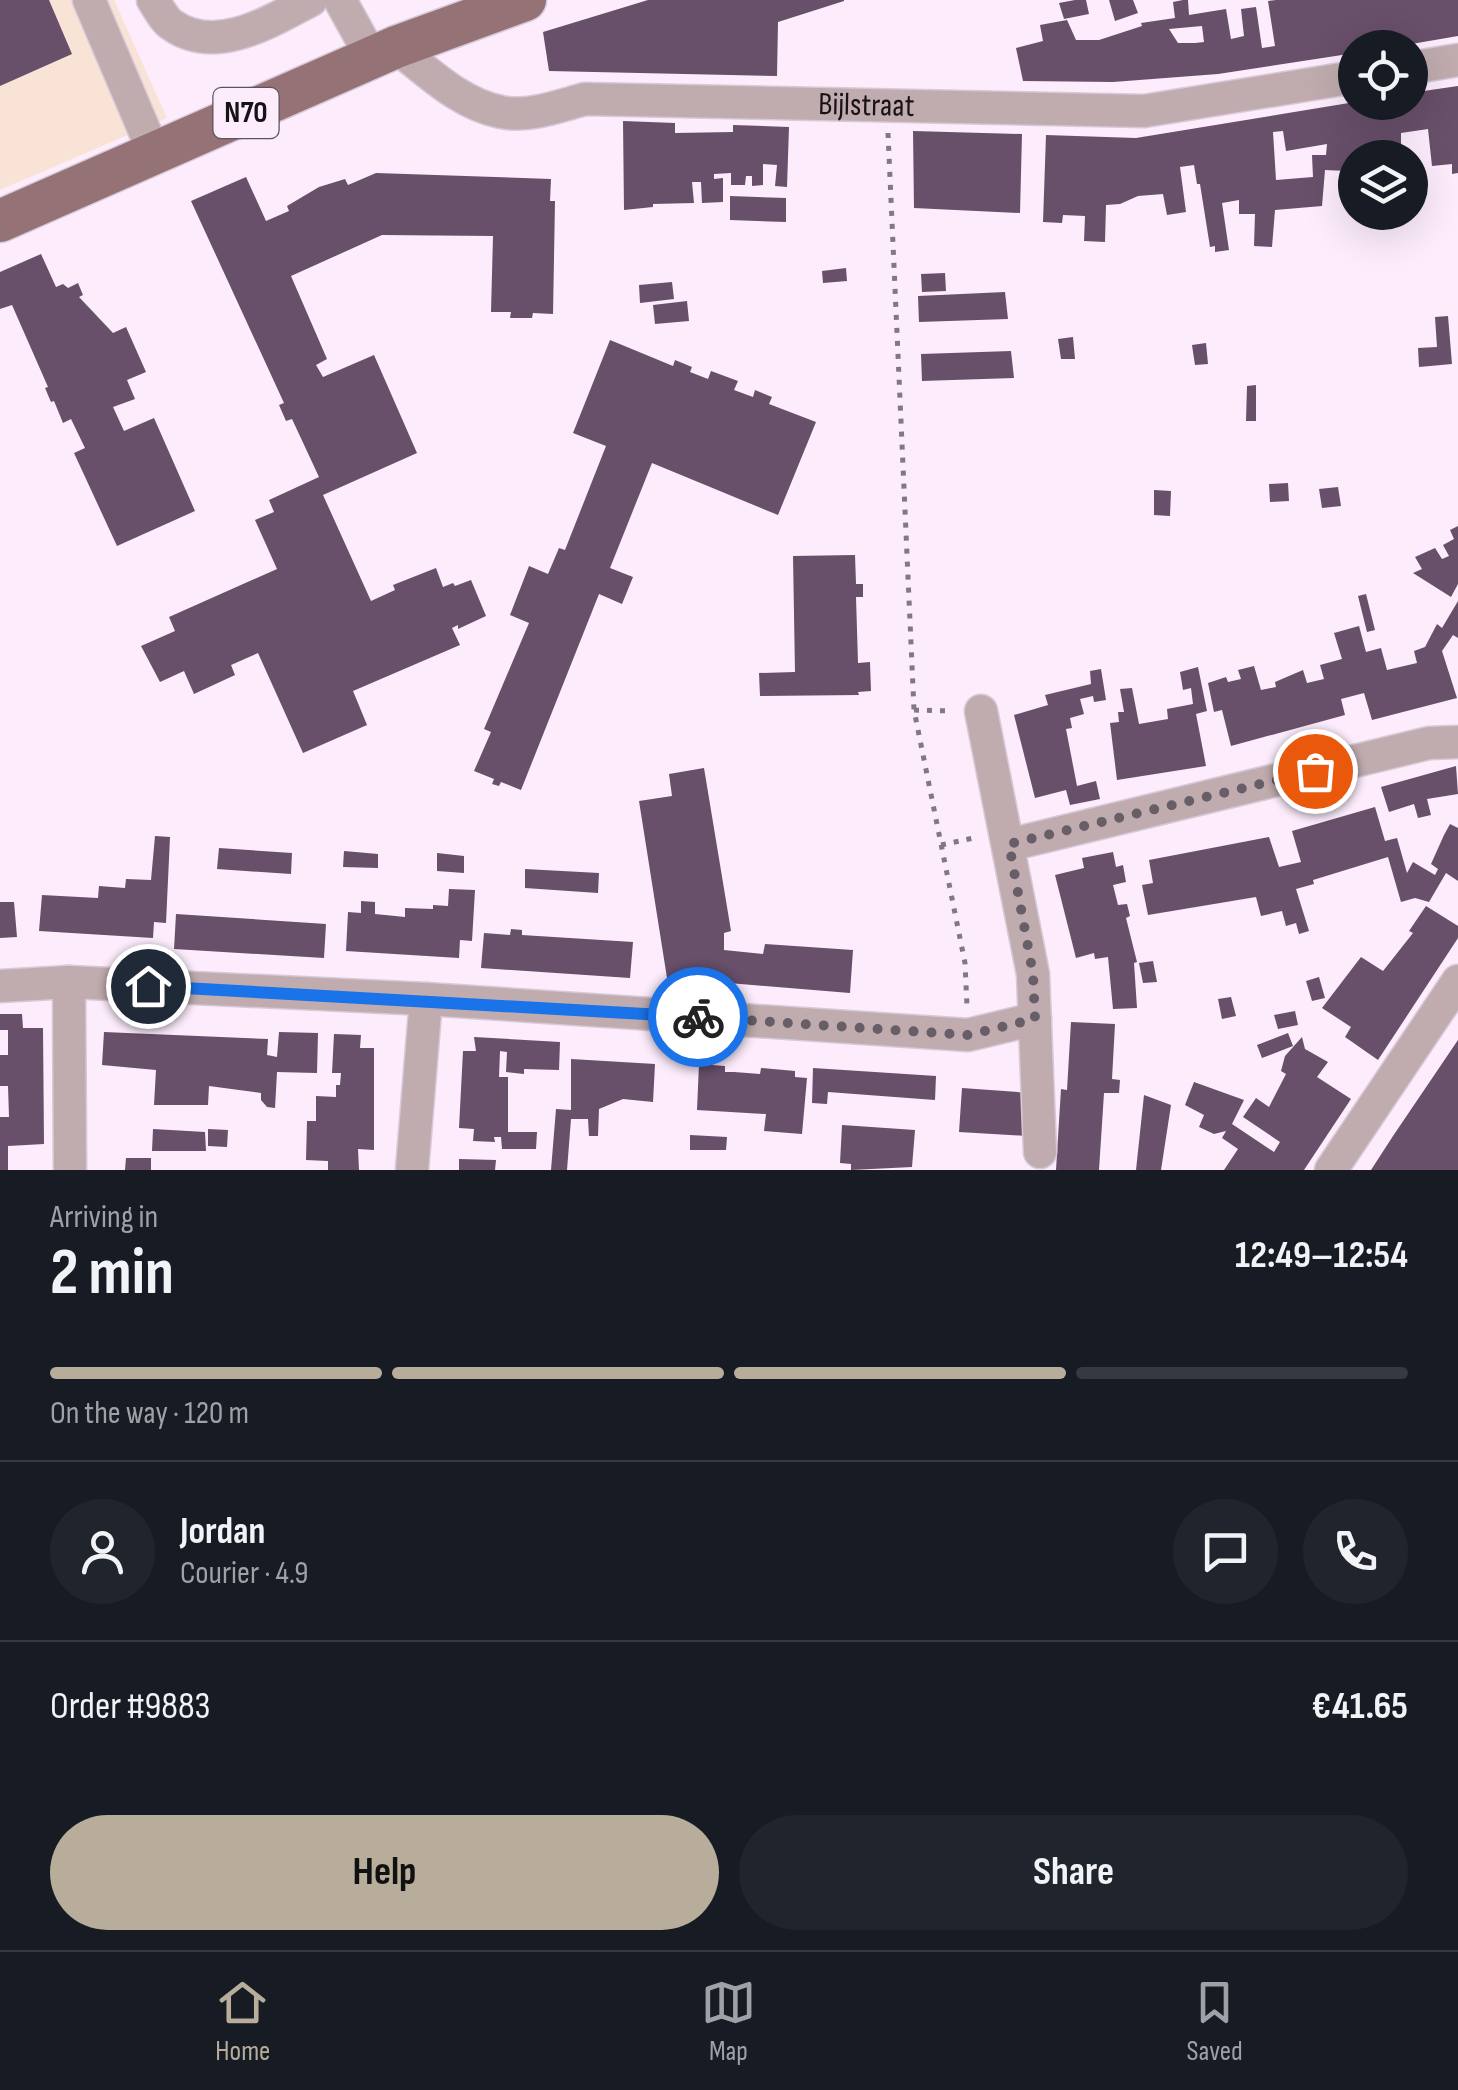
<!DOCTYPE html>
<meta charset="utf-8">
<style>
:root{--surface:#171b24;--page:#20242c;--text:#f1f3f6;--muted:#9ea1a6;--line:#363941;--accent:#b7ad9a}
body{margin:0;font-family:"Sofia Sans Condensed",sans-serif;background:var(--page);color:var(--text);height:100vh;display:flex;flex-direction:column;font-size:38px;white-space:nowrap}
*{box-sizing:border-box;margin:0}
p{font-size:32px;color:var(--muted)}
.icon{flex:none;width:55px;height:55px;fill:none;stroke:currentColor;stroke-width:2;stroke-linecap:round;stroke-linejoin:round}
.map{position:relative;height:1170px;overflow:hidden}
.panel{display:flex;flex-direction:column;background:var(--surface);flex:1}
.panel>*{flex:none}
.fabs{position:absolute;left:1338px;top:30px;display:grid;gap:20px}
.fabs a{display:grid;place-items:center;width:90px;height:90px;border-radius:50%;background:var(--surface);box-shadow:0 10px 40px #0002;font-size:50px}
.pin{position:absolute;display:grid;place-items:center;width:85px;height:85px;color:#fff;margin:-42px;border:5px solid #fff;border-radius:50%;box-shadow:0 2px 10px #0007}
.courier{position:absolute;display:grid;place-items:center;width:100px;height:100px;margin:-50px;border:8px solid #1a73e8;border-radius:50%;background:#fff;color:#222;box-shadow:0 2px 12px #0007}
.summary em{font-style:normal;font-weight:700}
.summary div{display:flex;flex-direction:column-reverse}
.summary{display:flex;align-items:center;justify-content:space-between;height:170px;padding:0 50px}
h1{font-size:65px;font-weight:700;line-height:75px}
.bar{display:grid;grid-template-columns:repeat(4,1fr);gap:15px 10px;align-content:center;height:120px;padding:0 50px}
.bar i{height:12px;border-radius:8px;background:var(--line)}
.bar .active{background:var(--accent)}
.bar p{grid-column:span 4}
.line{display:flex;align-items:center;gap:25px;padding:0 50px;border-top:2px solid var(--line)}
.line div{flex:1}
.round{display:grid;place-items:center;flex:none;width:105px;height:105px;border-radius:52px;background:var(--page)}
.cta{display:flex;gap:20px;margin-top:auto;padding:20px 50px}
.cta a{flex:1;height:115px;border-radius:60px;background:var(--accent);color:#111;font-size:40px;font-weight:700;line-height:115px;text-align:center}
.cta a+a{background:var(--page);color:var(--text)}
.menu{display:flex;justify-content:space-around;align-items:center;height:140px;border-top:2px solid var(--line);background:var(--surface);font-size:28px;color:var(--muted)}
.menu a{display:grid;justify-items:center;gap:5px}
.menu .active{color:var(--accent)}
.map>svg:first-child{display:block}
.medical{fill:#f9e3d6}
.building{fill:#684f6a;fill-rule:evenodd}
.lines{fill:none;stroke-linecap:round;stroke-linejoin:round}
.minor-casing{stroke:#d7c9d8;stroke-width:35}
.major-casing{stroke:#d7c9d8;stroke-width:45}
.path{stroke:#827883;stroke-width:5;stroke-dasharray:5 8;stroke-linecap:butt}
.minor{stroke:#c0acae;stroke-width:32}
.major{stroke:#957275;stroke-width:42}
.done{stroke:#675e68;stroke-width:10;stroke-dasharray:0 18}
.route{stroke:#1a73e8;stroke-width:12}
.labels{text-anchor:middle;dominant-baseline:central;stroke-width:10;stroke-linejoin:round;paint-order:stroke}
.shield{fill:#fcecfc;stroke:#5c535c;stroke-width:2.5}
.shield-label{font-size:30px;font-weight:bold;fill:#171218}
.street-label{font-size:32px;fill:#171218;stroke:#fcecfc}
</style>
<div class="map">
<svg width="1458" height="1170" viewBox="0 0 1458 1170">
<rect width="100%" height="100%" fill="#fcecfc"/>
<path class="medical" d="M 0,0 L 114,0 L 167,118 L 0,190 Z"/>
<path class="building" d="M 0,0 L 49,0 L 72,54 L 0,86 Z
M 648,0 L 844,0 L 844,1 L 778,22 L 777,76 L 549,71 L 543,32 Z
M 1075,0 L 1086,0 L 1089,14 L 1064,19 L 1059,3 Z
M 1109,0 L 1133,0 L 1138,13 L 1115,21 Z
M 1183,0 L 1188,0 L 1189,15 L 1226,9 L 1231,39 L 1244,36 L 1241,9 L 1256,7 L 1262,48 L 1275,46 L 1268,1 L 1276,0 L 1458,0 L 1458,36 L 1388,48 L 1355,48 L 1355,53 L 1218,74 L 1113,82 L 1023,81 L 1016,48 L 1043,41 L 1040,25 L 1067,20 L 1076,40 L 1099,40 L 1142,26 L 1141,23 L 1175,18 L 1173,2 ZM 1202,26 L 1204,42 L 1195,43 L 1178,43 L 1169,29 Z
M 1458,86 L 1458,173 L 1452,174 L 1452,164 L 1432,166 L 1428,129 L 1401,133 L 1401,158 L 1355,158 L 1355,191 L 1347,191 L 1347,171 L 1325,170 L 1322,206 L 1275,210 L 1272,247 L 1254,246 L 1255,214 L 1239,214 L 1239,200 L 1222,203 L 1229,250 L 1215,252 L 1215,246 L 1210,247 L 1200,184 L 1197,184 L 1194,165 L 1180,167 L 1186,212 L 1167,215 L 1163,194 L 1138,196 L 1120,204 L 1106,205 L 1105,242 L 1084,241 L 1085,216 L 1063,215 L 1062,223 L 1043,222 L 1046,135 L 1136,138 L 1355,102 L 1410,102 L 1410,93 ZM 1283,131 L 1286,151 L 1327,144 L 1326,155 L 1312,155 L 1313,177 L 1276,180 L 1273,132 Z
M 623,121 L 675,123 L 675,133 L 733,132 L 733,125 L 789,127 L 787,187 L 775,186 L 777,165 L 763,164 L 763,185 L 752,186 L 752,176 L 746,176 L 745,185 L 731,185 L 731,173 L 714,174 L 714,179 L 723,178 L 723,202 L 702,203 L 701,182 L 692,182 L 694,203 L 653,204 L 653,207 L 624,210 Z
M 913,131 L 1022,134 L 1020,213 L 914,208 Z
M 376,173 L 551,179 L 550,201 L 555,201 L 553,314 L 533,313 L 532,318 L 510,318 L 511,312 L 491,312 L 493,236 L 382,235 L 291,276 L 327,359 L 316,365 L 323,377 L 374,355 L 417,453 L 323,495 L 371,601 L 395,590 L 393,585 L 436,568 L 443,587 L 453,583 L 455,586 L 471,580 L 486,616 L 458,629 L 458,625 L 452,628 L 460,645 L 353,691 L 367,725 L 303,753 L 258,653 L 231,665 L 235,675 L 194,694 L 184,671 L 160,682 L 141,646 L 175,631 L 169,617 L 277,569 L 255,520 L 274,512 L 269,500 L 319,477 L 292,419 L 286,421 L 279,405 L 284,403 L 191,201 L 246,177 L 266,221 L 289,211 L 287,206 L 319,187 L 345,179 L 348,185 Z
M 730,196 L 786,198 L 786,222 L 730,220 Z
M 41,254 L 56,287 L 63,284 L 68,288 L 78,283 L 83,295 L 79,297 L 113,333 L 126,327 L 146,372 L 127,380 L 135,399 L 113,407 L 124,431 L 154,418 L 195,511 L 117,546 L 74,453 L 85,448 L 71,419 L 63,423 L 54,401 L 51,402 L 45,388 L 48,387 L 12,305 L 0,309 L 0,272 Z
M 846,268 L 847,281 L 823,283 L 822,271 Z
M 945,273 L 946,291 L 922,292 L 921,274 Z
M 672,282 L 674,299 L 640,303 L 639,285 Z
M 1005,292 L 1008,319 L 919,322 L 918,296 Z
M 687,301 L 689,321 L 655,324 L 653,305 Z
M 1448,316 L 1452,364 L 1419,367 L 1418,348 L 1437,347 L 1435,317 Z
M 1073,337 L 1075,359 L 1061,359 L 1058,339 Z
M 610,340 L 673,366 L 675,360 L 692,367 L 690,372 L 708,379 L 711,371 L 738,381 L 734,390 L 753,397 L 755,390 L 772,397 L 769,404 L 816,422 L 778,515 L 652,463 L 610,568 L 633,577 L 622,604 L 599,594 L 521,790 L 501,782 L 499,786 L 492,784 L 494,779 L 474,771 L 491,732 L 484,729 L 529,623 L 510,615 L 529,566 L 548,574 L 559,548 L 565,550 L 606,446 L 573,433 Z
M 1206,343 L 1208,364 L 1195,365 L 1192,345 Z
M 1011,351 L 1014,378 L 922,381 L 921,354 Z
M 1256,385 L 1256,421 L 1246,421 L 1247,386 Z
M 1288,483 L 1289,501 L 1270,502 L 1269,484 Z
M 1338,487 L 1341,506 L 1322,508 L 1319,489 Z
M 1154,490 L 1171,491 L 1170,516 L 1154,515 Z
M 1458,526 L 1458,584 L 1451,597 L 1413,573 L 1422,569 L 1415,557 L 1435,548 L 1442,559 L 1449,556 L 1443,545 L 1454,539 L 1450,530 Z
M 855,555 L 856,584 L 863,584 L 863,597 L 856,597 L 858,663 L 870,662 L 871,691 L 858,692 L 859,695 L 760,696 L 759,673 L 795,672 L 793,556 Z
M 1366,594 L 1375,630 L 1367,632 L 1358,596 Z
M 1458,601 L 1458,638 L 1453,635 L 1442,651 L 1457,698 L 1372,720 L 1364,693 L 1341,699 L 1345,715 L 1231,746 L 1222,710 L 1214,712 L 1208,683 L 1226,677 L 1228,682 L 1241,679 L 1238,670 L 1254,666 L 1261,690 L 1276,687 L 1275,682 L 1303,670 L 1307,683 L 1324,679 L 1320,665 L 1342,659 L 1334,633 L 1359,626 L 1366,652 L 1381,648 L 1387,670 L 1417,663 L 1414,651 L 1425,647 L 1437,624 L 1442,628 Z
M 1198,667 L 1207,711 L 1196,714 L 1206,766 L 1117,780 L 1110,723 L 1119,722 L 1118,712 L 1124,712 L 1120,689 L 1132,688 L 1139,724 L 1168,719 L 1167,709 L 1193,704 L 1191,688 L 1183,690 L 1180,672 Z
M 1101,669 L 1106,700 L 1094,702 L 1093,696 L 1080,699 L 1084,714 L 1070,718 L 1072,728 L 1066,729 L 1077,786 L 1096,781 L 1100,799 L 1070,805 L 1066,790 L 1035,798 L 1014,715 L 1048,705 L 1045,695 L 1091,684 L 1090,671 Z
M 1456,766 L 1458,794 L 1427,799 L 1431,815 L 1418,818 L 1414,804 L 1389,812 L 1381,787 Z
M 704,768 L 731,931 L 724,933 L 724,950 L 763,954 L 765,944 L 853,950 L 850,993 L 717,982 L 703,985 L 690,979 L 667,978 L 639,801 L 672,796 L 669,774 Z
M 1375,807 L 1385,841 L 1397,838 L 1407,873 L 1413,862 L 1435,875 L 1438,869 L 1431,864 L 1444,835 L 1450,824 L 1458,828 L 1458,881 L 1446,873 L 1429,902 L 1415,898 L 1401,902 L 1388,857 L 1313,880 L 1314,884 L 1296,889 L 1309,931 L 1299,934 L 1296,923 L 1286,926 L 1282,911 L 1261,916 L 1256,897 L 1148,915 L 1142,885 L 1153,883 L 1149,860 L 1269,837 L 1279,867 L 1301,862 L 1292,831 Z
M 155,836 L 170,837 L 166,923 L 154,922 L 153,938 L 39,931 L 42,895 L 98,898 L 99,886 L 125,888 L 126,879 L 151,880 Z
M 219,848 L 292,853 L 291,874 L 217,869 Z
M 344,851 L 378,854 L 378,868 L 343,867 Z
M 1113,852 L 1116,867 L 1123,865 L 1126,882 L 1113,885 L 1118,905 L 1127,904 L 1130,916 L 1126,918 L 1137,962 L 1134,963 L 1137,1008 L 1113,1009 L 1108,957 L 1095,959 L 1094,953 L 1076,958 L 1055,875 L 1084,868 L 1082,858 Z
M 437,853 L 464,856 L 464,873 L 437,871 Z
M 525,869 L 599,873 L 598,893 L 525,888 Z
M 449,889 L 475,890 L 472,941 L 460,940 L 459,958 L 346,951 L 348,912 L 361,913 L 361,901 L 375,902 L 375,914 L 405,917 L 405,908 L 433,909 L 433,905 L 448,906 Z
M 0,902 L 14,902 L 17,937 L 0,938 Z
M 1426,906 L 1458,926 L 1458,938 L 1378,1060 L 1345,1037 L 1351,1027 L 1322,1008 L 1361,957 L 1383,971 L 1413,933 L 1409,931 Z
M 176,914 L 326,924 L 324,958 L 174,949 Z
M 511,929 L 522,930 L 522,935 L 633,942 L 630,978 L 481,968 L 484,933 L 510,935 Z
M 1153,961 L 1157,982 L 1143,983 L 1139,963 Z
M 1319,977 L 1325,998 L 1312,1001 L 1306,981 Z
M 1231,997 L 1236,1016 L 1222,1019 L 1218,999 Z
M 1295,1011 L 1298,1025 L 1278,1029 L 1274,1015 Z
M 0,1014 L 22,1014 L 23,1028 L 43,1028 L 44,1144 L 8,1146 L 8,1170 L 0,1170 L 0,1117 L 9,1117 L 8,1086 L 0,1086 L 0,1055 L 8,1055 L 8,1030 L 0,1030 Z
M 1071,1022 L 1115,1024 L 1112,1079 L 1120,1080 L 1119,1093 L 1104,1093 L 1099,1170 L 1056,1170 L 1061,1089 L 1067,1090 Z
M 104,1032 L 268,1039 L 267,1055 L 277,1057 L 279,1032 L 318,1033 L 317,1073 L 277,1072 L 275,1108 L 267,1107 L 261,1100 L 261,1093 L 209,1086 L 208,1105 L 154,1105 L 156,1070 L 102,1065 Z
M 1288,1033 L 1293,1046 L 1262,1058 L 1257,1045 Z
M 334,1034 L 361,1035 L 360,1048 L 374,1048 L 374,1150 L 358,1149 L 359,1170 L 328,1170 L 328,1161 L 306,1160 L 307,1121 L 316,1121 L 316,1096 L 336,1097 L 336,1085 L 340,1085 L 341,1073 L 332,1073 Z
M 474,1037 L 560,1042 L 559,1070 L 524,1069 L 524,1074 L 506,1072 L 507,1052 L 500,1051 L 499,1077 L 508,1077 L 508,1132 L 537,1132 L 536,1149 L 502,1149 L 501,1137 L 494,1137 L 495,1142 L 473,1141 L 474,1129 L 459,1128 L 463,1051 L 476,1051 Z
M 1302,1037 L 1305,1049 L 1328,1062 L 1317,1077 L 1351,1099 L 1304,1170 L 1224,1170 L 1238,1149 L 1222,1138 L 1226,1131 L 1214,1134 L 1199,1127 L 1204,1115 L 1185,1105 L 1194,1082 L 1244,1100 L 1232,1124 L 1274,1152 L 1280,1142 L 1243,1117 L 1256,1098 L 1269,1107 L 1286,1074 L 1281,1071 L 1285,1056 Z
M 1458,1040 L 1458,1170 L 1371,1170 L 1393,1136 Z
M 571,1059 L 655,1064 L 653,1102 L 623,1099 L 599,1109 L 598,1136 L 589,1136 L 588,1119 L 571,1119 L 567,1170 L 551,1170 L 556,1109 L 571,1110 Z
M 699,1064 L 725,1066 L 725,1072 L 734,1072 L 760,1074 L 761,1068 L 795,1071 L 795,1077 L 807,1078 L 802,1134 L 764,1131 L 766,1114 L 697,1110 Z
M 813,1068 L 936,1076 L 935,1100 L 828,1092 L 827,1104 L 812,1103 Z
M 962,1088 L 1030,1093 L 1027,1136 L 959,1132 Z
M 1144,1095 L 1171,1105 L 1161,1170 L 1136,1170 Z
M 842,1125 L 915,1130 L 912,1167 L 851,1170 L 851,1164 L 840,1163 Z
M 153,1129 L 205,1132 L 206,1151 L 152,1151 Z
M 208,1129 L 228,1130 L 227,1147 L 208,1146 Z
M 690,1135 L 727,1137 L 726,1150 L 690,1150 Z
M 126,1158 L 151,1158 L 151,1170 L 125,1170 Z
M 459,1159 L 496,1160 L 495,1170 L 459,1170 Z"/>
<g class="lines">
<defs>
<g id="minor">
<path d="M 89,0 L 154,153"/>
<path d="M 153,0 C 158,7 164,20 172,25 C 216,56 271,21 311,0"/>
<path d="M 340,0 L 372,58"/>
<path id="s1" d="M 396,47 C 428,72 460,104 501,112 C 528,118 559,106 585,99 L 1144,111 L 1355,77"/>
<path d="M 1410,68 L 1458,60"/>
<path d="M 981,711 L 1033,974 L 1040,1152"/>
<path d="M 1009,845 L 1429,743 L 1458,742"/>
<path d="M 69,982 L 70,1170"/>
<path d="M 0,986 L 69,982 L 426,999 L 968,1035 L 1035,1019"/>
<path d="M 412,1170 L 426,999"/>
<path d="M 1331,1170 L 1458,981"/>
</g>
<path id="major" d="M 0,221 L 396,47 L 525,0"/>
</defs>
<use href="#minor" class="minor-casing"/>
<use href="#major" class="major-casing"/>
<path class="path" d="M 888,133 L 914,710 L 965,963 L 967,1006
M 914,710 L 951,711
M 941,845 L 978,837"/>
<use href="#minor" class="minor"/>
<use href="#major" class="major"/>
</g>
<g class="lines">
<path class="done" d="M 698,1017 L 968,1035 L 1035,1019 L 1033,974 L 1009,844 L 1315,771"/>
<path class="route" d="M 148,986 L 698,1017"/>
</g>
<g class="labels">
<rect class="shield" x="213.5" y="88" width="65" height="50" rx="8"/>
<g class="shield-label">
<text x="246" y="113">N70</text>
</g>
<g class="street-label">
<text stroke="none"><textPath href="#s1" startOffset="492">Bijlstraat</textPath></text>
</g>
</g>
</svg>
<div class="fabs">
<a><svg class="icon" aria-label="locate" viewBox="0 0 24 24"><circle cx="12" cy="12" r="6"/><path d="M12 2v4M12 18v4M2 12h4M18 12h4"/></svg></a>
<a><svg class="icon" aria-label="layers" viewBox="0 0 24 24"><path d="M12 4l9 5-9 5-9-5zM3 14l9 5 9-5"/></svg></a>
</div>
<div class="pin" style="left:1315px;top:771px;background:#ea580c"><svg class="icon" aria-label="bag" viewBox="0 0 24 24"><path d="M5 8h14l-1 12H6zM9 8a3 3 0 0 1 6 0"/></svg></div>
<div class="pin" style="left:148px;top:986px;background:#1f2937"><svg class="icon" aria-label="home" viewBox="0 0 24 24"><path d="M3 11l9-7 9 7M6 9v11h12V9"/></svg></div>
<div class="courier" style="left:698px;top:1017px"><svg class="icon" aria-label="bike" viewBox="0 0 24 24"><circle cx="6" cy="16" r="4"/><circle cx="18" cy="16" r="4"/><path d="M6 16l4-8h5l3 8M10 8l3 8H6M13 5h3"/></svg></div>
</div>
<section class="panel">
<div class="summary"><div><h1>2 min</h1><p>Arriving in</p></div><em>12:49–12:54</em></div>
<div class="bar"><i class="active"></i><i class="active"></i><i class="active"></i><i></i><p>On the way · 120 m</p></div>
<div class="line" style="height:180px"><a class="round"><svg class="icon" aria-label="person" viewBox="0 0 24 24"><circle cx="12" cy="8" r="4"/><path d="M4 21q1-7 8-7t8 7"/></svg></a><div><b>Jordan</b><p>Courier · 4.9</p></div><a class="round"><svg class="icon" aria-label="chat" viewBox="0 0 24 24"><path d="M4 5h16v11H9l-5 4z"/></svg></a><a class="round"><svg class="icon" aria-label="phone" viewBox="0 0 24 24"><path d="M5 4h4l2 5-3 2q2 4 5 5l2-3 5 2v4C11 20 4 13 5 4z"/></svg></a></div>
<div class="line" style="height:130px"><div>Order #9883</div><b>€41.65</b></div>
<div class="cta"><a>Help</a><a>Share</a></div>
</section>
<nav class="menu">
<a class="active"><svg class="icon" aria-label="home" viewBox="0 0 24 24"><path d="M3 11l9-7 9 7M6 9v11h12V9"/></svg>Home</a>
<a><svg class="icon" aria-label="map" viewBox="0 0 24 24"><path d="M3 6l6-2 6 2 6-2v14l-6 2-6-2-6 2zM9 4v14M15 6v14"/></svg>Map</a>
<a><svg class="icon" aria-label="saved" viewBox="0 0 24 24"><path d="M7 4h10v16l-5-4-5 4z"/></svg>Saved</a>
</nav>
